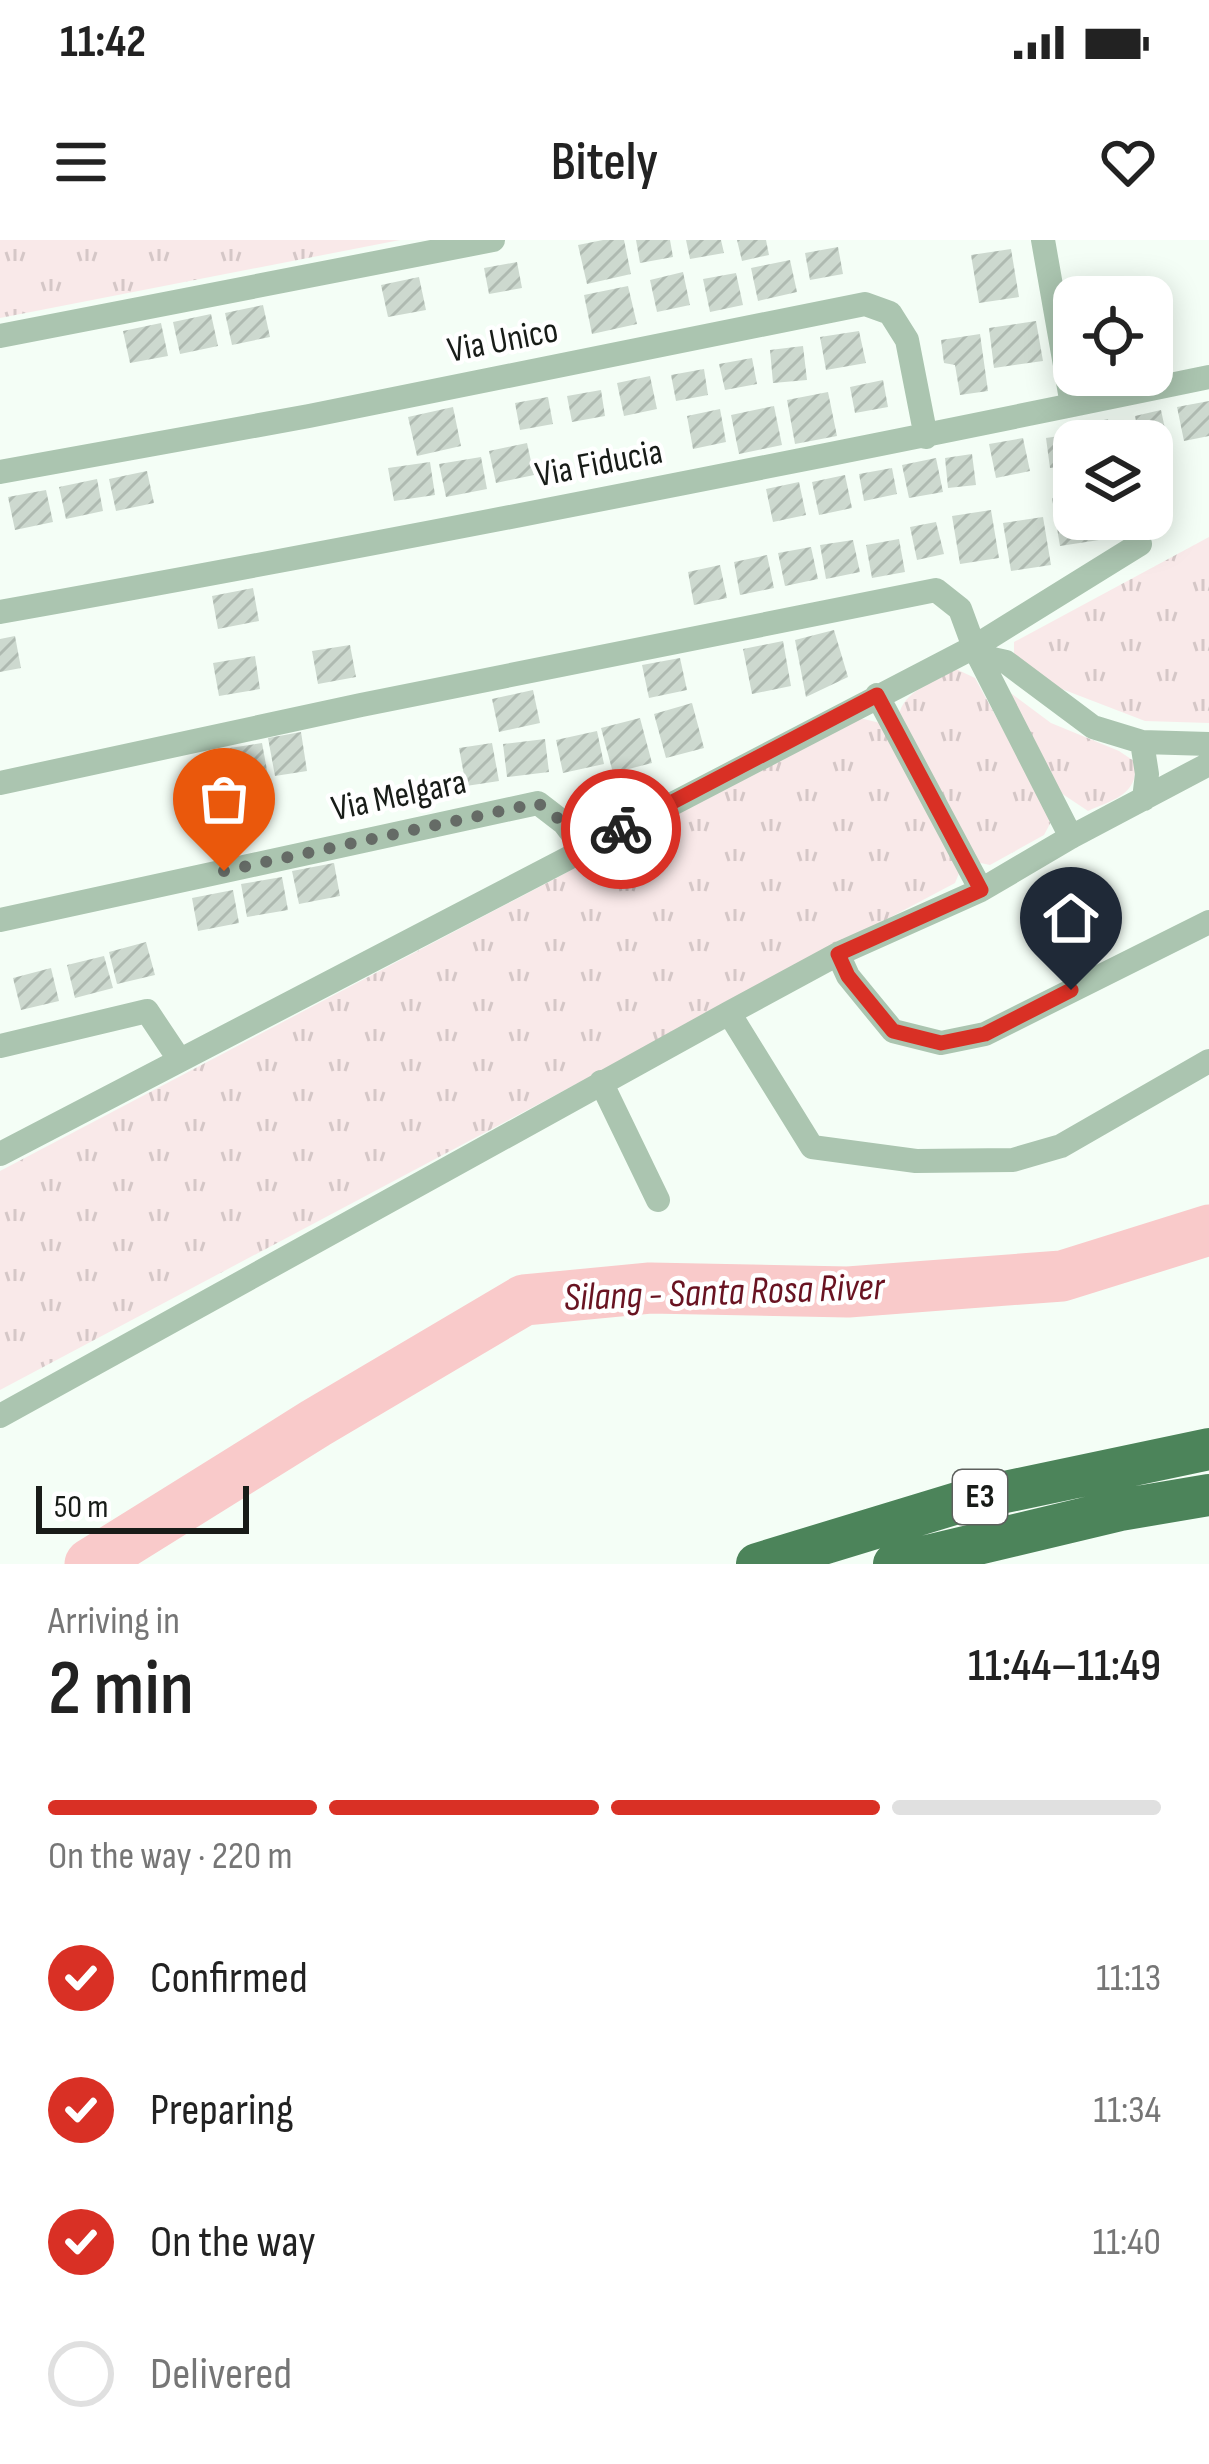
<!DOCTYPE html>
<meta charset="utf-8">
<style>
:root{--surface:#fff;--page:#f6f6f6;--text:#222;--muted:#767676;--line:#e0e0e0;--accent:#d93025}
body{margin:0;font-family:"Sofia Sans Condensed",sans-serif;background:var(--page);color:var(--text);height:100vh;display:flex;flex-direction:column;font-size:45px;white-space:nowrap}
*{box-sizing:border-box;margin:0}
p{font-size:39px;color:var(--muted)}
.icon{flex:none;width:66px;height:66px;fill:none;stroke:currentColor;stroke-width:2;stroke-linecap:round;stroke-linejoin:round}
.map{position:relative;height:1324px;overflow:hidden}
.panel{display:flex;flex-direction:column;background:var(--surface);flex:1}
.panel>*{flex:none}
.controls{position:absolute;left:1053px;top:36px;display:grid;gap:24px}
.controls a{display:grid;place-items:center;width:120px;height:120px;border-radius:24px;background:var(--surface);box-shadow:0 6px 30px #0003;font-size:60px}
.scale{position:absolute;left:36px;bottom:30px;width:213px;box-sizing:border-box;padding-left:12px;border:6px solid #181c18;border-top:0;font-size:33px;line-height:42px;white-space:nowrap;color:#181c18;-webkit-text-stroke:9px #fff;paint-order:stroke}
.pin{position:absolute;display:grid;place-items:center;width:102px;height:102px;color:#fff;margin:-123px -51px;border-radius:50% 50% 50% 0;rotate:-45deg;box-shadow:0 0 12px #0007}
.pin .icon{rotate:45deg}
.courier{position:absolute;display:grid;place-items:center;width:120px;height:120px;margin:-60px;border:9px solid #d93025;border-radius:50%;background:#fff;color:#222;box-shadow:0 3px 15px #0007}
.summary em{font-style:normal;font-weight:600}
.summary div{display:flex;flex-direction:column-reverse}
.summary{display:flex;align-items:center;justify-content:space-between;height:204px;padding:0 48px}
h1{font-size:78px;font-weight:600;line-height:90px}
.bar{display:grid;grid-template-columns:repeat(4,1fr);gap:18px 12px;align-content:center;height:144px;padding:0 48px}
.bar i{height:15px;border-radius:9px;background:var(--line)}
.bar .on{background:var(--accent)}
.bar p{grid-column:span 4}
ol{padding:0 48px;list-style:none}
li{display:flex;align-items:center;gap:36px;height:132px}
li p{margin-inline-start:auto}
li .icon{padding:12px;border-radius:50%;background:var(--accent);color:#fff;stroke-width:4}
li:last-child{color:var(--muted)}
li i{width:66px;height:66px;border:6px solid var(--line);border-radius:50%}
.status{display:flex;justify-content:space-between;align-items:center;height:84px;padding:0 60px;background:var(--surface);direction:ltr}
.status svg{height:33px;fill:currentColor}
header{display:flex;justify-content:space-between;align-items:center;height:156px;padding:0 48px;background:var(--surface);font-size:54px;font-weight:600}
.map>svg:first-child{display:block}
.grass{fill:url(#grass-tufts)}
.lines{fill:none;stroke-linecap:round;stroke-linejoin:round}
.river{stroke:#f9caca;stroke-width:51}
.building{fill:url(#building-hatch)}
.minor{stroke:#abc5b0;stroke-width:24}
.motorway{stroke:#4c845a;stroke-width:42}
.done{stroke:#656b66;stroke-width:12;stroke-dasharray:0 21.6}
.route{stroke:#d93025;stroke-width:15}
.labels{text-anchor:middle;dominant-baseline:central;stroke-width:9;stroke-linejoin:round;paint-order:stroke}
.shield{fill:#fff;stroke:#5d605d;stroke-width:3}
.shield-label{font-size:33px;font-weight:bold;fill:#181c18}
.street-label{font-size:36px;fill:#181c18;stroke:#fff}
.water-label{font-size:39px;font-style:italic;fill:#691321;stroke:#fff}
</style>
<div class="status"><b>11:42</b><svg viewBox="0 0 49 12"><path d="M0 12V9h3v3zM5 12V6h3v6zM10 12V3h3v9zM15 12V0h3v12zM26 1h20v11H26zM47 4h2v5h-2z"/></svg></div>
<header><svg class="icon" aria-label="menu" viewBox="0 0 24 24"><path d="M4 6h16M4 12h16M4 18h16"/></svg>Bitely<svg class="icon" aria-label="heart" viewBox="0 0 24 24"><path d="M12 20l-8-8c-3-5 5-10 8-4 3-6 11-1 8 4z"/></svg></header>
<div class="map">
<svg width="1209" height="1324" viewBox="0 0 1209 1324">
<defs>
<pattern id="grass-tufts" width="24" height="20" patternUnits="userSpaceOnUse" patternTransform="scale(3)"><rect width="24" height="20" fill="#f9e9e9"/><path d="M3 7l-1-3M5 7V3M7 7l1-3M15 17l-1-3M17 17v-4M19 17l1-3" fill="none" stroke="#d5c7c7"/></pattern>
<pattern id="building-hatch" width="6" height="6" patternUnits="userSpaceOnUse" patternTransform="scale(3)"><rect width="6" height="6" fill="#cdd9cf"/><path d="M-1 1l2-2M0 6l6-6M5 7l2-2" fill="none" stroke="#afbab1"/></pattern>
</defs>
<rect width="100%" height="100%" fill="#f4fef6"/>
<path class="grass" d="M 0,0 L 400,0 L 0,78 Z
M 1209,297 L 1209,483 L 1145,481 L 1054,446 L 1014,416 L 1014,402 Z
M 956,429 L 975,438 L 1052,580 L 1044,595 L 990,625 L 976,622 L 899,476 C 902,451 936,441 956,429 Z
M 1000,445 L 1051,483 L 1119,511 L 1134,521 C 1141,553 1114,560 1088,571 L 1058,551 Z
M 860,478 L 880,483 L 960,631 L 955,643 L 0,1150 L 0,931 Z"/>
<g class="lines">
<path class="river" d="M 90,1324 L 316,1183 L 524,1060 L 650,1048 L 848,1052 L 1062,1036 L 1209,990"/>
</g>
<path class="building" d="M 603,0 L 624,0 L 631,34 L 587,44 L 578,5 Z
M 636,0 L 670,0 L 673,17 L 640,23 Z
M 686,0 L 721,0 L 724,13 L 690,19 Z
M 737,0 L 766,0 L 769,15 L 742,21 Z
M 838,7 L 843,34 L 810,40 L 805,13 Z
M 1011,9 L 1019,57 L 979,63 L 971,15 Z
M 790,20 L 797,52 L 758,61 L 751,28 Z
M 517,22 L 522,48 L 489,54 L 484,28 Z
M 683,32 L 690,65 L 657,72 L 650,40 Z
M 736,33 L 743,65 L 710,72 L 703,39 Z
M 419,37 L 426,70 L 388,77 L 381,45 Z
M 628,46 L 637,84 L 592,94 L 584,55 Z
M 263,65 L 270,97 L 232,105 L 225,73 Z
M 211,74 L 218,106 L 180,114 L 173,82 Z
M 1036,81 L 1043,121 L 994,128 L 989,88 Z
M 161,83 L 168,116 L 130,123 L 123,91 Z
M 859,91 L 866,123 L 826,130 L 820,97 Z
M 980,94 L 988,151 L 960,155 L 955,125 L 944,123 L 941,100 Z
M 803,106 L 807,140 L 773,143 L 770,110 Z
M 752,118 L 757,144 L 725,150 L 719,124 Z
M 704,129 L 708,155 L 676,161 L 671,135 Z
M 650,136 L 657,169 L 624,176 L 617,143 Z
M 883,140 L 888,167 L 855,173 L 850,147 Z
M 601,150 L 605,176 L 572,182 L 567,156 Z
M 828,152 L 837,196 L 795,204 L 787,160 Z
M 548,157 L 553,184 L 520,190 L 515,163 Z
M 1209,161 L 1209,196 L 1184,201 L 1177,167 Z
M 774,166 L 782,205 L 739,214 L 731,175 Z
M 453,167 L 461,206 L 417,216 L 408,177 Z
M 720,169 L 726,202 L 693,209 L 687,176 Z
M 1161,170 L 1168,203 L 1152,207 L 1152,201 L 1140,201 L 1135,176 Z
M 1108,179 L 1113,201 L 1086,201 L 1082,185 Z
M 1073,194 L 1074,225 L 1050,228 L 1046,198 Z
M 1023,198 L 1030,231 L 996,238 L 989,204 Z
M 527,203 L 534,235 L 496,243 L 489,211 Z
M 972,214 L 976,245 L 948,248 L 945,218 Z
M 481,217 L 487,249 L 446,257 L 439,224 Z
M 936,218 L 943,252 L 909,258 L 902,225 Z
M 430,222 L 435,255 L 394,261 L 388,228 Z
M 892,228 L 897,254 L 864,261 L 859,234 Z
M 147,231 L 154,263 L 116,271 L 109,239 Z
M 845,235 L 852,268 L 819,275 L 812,242 Z
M 97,239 L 103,271 L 66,279 L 59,247 Z
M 799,242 L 806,275 L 773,282 L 766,249 Z
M 46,250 L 53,282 L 15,290 L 8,257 Z
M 1074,254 L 1074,279 L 1095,279 L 1099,300 L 1060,306 L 1052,258 Z
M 991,270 L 999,318 L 960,324 L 952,276 Z
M 1043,277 L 1051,325 L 1011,331 L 1003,283 Z
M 936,282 L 944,314 L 917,320 L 910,287 Z
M 899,299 L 905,332 L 872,338 L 866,305 Z
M 853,300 L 860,332 L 826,339 L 820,305 Z
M 811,307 L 818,339 L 785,346 L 778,313 Z
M 767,315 L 774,348 L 740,355 L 734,322 Z
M 720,325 L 727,358 L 694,365 L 688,332 Z
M 253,348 L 259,381 L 218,389 L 212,356 Z
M 834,390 L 848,437 L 806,457 L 795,400 Z
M 15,396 L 21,428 L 0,432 L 0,399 Z
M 783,401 L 791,446 L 752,454 L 743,409 Z
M 350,405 L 356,437 L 318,444 L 312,411 Z
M 255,416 L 260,449 L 219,456 L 213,423 Z
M 680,418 L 687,450 L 649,458 L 642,425 Z
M 533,450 L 540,483 L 499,492 L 492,459 Z
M 692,463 L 704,508 L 666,518 L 654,474 Z
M 640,478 L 652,523 L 613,533 L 601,488 Z
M 597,491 L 604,524 L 563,533 L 556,500 Z
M 301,492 L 307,531 L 275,536 L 268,498 Z
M 545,499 L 549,532 L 507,537 L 503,504 Z
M 262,503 L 269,541 L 236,546 L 230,508 Z
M 492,503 L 499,541 L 466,546 L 459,508 Z
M 223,559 L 229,596 L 197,602 L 190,564 Z
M 334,623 L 340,656 L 299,664 L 292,631 Z
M 282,637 L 288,670 L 247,677 L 241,644 Z
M 233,650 L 239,683 L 198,691 L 192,658 Z
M 146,702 L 155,735 L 117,744 L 109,712 Z
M 104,716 L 113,748 L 75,758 L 67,725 Z
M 51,728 L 59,761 L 21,770 L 13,738 Z"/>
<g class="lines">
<path class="minor" d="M 1043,0 L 1072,165
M 0,96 L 493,0
M 0,232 L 309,176 L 865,64 L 890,73 L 907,100 L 926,197
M 0,372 C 404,300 807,220 1209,137
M 979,416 L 1006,422 L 1093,487 L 1142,502 L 1209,504
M 877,455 L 981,650
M 1142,502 L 1147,534 L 1144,559
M 0,543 L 361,465 L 936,350 L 960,369 L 974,407 L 1071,597
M 0,680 L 538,563 L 564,583 L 584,609
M 838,714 L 848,736 L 893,791 L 941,803 L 985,794 L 1209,682
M 729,773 L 812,907 L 916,921 L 1013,920 L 1061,906 L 1209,821
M 0,806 L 147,771 L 179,819
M 601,842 L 658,960
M 0,914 L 974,407 L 1140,304
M 0,1176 L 729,773 L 838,714 L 981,650 L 1071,597 L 1209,524"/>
<path class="motorway" d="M 757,1324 L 967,1260 L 1209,1209
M 894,1324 L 1120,1270 L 1209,1255"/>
</g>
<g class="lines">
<path class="done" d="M 224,631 L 538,563 L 564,583 L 584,609 L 621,589"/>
<path class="route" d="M 621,589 L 877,455 L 981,650 L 838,714 L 848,736 L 893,791 L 941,803 L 985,794 L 1071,750"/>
</g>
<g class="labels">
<rect class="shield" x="953" y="1230" width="54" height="54" rx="9"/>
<g class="shield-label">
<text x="980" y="1257">E3</text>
</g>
<g class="street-label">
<text transform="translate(503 101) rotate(-11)">Via Unico</text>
<text transform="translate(599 224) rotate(-11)">Via Fiducia</text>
<text transform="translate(399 556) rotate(-12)">Via Melgara</text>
</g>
<g class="water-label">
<text transform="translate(724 1053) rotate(-2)">Silang - Santa Rosa River</text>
</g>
</g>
</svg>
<div class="controls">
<a><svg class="icon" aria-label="locate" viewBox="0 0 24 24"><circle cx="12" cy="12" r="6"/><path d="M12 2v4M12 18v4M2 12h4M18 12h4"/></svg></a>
<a><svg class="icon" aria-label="layers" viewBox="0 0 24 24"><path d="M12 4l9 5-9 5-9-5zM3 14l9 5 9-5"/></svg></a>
</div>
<div class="scale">50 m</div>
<div class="pin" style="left:224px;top:631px;background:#ea580c"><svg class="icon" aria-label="bag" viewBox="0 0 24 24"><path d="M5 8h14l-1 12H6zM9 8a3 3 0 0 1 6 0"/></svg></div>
<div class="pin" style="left:1071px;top:750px;background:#1f2937"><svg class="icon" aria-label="home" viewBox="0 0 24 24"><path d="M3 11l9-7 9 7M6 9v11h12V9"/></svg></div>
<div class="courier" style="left:621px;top:589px"><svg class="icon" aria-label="bike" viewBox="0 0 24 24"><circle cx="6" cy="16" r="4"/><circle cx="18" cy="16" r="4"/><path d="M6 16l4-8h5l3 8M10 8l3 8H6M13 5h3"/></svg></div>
</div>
<section class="panel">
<div class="summary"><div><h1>2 min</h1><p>Arriving in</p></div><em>11:44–11:49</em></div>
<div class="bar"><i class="on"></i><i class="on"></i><i class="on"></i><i></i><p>On the way · 220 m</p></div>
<ol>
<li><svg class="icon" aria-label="check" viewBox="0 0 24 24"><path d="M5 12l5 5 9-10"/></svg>Confirmed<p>11:13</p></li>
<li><svg class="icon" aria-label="check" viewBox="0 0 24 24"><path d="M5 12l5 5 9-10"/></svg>Preparing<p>11:34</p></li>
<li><svg class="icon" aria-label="check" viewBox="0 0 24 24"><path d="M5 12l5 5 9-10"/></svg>On the way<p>11:40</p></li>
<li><i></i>Delivered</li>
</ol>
</section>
